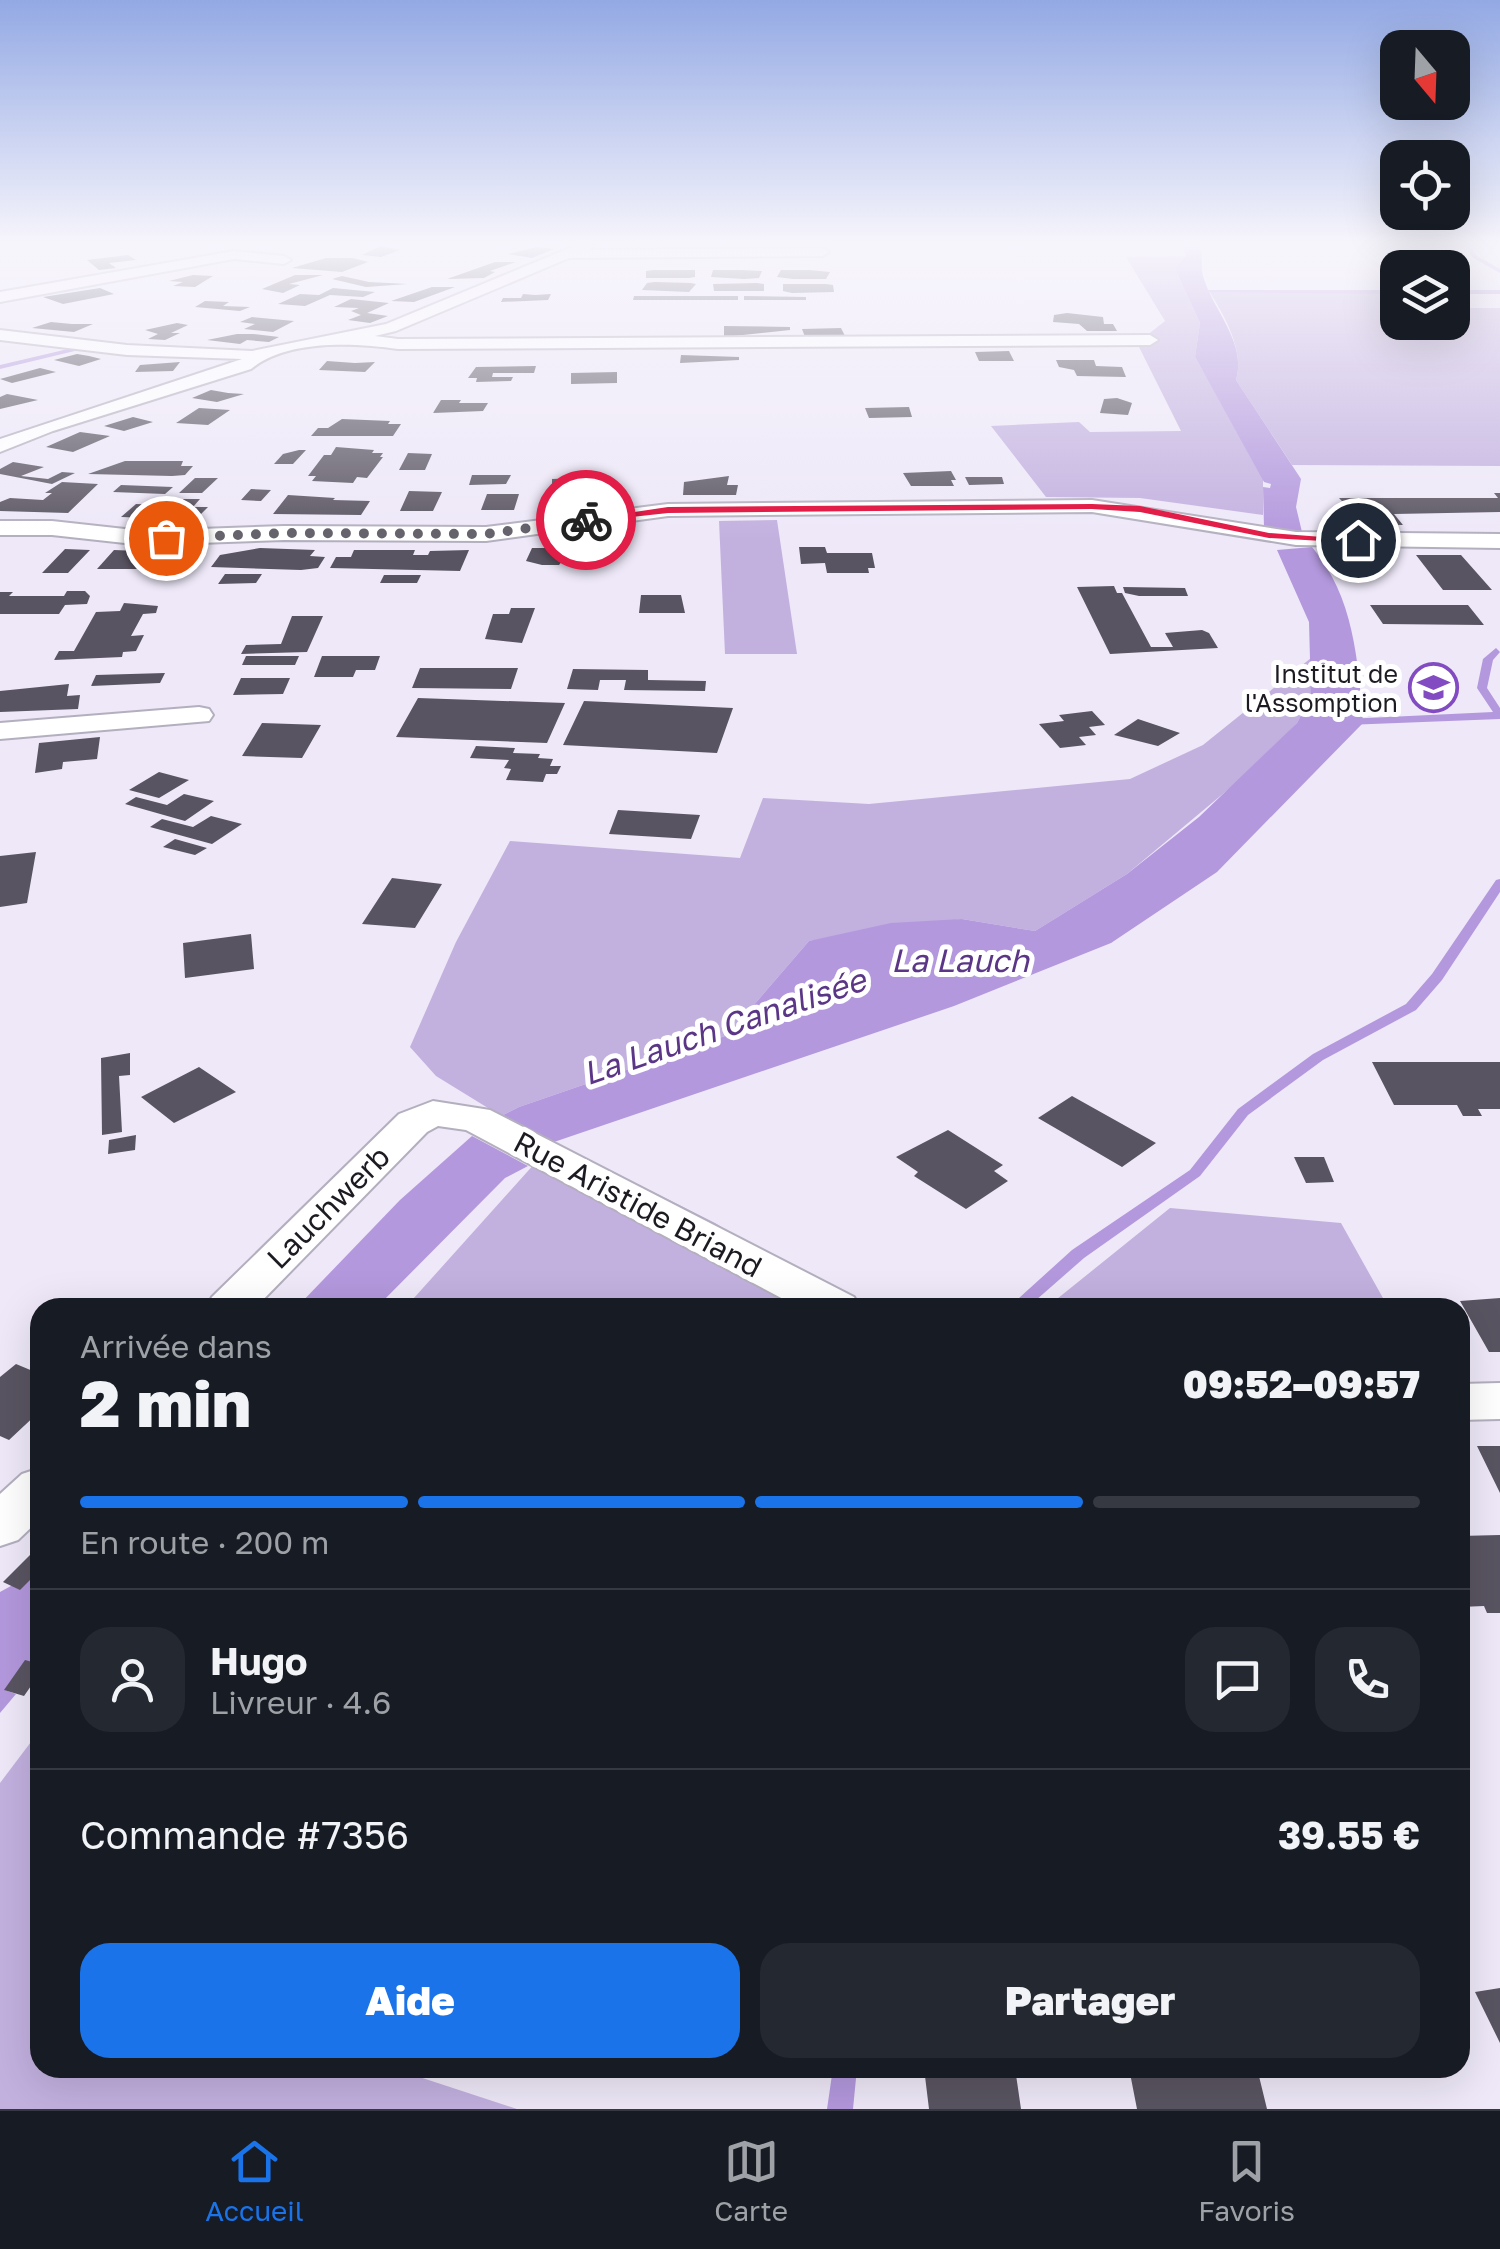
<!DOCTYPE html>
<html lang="fr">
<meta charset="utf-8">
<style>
:root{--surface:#171b24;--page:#242831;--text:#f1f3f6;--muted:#9ea1a6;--line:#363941;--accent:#1a73e8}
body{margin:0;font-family:"Golos Text",sans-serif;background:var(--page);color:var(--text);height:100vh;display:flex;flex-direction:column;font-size:38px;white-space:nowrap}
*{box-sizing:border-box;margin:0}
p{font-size:32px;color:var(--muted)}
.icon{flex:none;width:55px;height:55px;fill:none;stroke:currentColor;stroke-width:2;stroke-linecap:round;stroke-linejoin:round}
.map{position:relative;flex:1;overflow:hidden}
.sheet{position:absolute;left:30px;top:1298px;width:1440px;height:780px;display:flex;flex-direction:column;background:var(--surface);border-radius:30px;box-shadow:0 10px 40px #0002}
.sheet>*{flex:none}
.needle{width:65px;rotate:161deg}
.tools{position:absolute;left:1380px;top:30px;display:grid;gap:20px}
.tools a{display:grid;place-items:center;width:90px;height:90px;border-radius:20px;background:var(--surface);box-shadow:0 10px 40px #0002;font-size:50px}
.pin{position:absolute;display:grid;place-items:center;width:85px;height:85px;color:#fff;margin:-42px;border:5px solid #fff;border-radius:50%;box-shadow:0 2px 10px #0007}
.courier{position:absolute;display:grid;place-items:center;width:100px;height:100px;margin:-50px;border:8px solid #e11d48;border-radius:50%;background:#fff;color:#222;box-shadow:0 2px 12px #0007}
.overview em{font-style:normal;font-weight:800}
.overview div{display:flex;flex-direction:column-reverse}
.overview{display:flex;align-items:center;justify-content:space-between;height:170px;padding:0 50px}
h1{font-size:65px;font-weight:800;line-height:75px}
.bar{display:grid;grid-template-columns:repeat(4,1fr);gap:15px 10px;align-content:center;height:120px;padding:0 50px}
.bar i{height:12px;border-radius:8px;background:var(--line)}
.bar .on{background:var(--accent)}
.bar p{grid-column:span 4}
.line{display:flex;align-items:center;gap:25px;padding:0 50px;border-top:2px solid var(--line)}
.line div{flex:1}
.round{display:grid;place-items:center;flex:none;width:105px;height:105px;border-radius:30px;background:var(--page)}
.action{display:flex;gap:20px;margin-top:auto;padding:20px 50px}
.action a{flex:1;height:115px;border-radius:30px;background:var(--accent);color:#fff;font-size:40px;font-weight:800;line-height:115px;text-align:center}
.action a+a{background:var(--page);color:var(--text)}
.menu{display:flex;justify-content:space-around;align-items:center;height:140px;border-top:2px solid var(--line);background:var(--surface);font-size:28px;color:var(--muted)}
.menu a{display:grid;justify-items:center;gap:5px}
.menu .on{color:var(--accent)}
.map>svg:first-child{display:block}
.green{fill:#c2b0df}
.water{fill:#b398dd}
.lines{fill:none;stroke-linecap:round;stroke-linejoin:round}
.stream{fill:#b398dd;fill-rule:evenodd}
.building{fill:#595461}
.street-casing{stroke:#b4afbe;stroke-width:4}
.street{fill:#fff;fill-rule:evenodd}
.route{fill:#e11d48}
.done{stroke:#66636c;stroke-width:10;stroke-dasharray:0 18}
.labels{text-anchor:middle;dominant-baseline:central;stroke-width:10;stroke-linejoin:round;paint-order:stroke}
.far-poi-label{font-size:25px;fill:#1d1b21;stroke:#fff;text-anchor:end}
.street-label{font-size:30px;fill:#1d1b21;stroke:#fff}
.water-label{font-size:32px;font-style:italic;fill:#5b3687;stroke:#fff}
</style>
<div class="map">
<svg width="1500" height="2109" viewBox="0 0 1500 2109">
<rect width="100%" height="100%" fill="#eee8f8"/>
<path class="green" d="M 1186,256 L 1175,269 L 1200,323 L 1195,357 L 1263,478 L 1263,515 L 1140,498 L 1046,497 L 991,426 L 1079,422 L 1090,432 L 1181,431 L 1137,343 L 1165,321 L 1126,257 Z
M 1209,291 L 1397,291 L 1398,322 L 1452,322 L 1453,300 L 1463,308 L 1500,308 L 1500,466 L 1292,465 L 1236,380 C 1245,351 1224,315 1209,291 Z
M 777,520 L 797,654 L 725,654 L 719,521 Z
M 1311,658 L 1311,697 L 1297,723 L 1255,767 L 1127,874 L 1035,931 L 962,919 L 809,941 L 728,1035 L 519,1107 L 501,1116 L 436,1076 L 410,1047 L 456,942 L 510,841 L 740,858 L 763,798 L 869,804 L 1130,779 L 1203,745 Z
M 554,1142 L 715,1223 L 854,1308 L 405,1308 Z
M 1170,1208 L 1341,1223 L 1388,1307 L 1047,1307 Z
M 40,1730 L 40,2068 L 392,2068 L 517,2109 L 0,2109 L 0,1783 Z"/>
<path class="water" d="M 1183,245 L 1199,245 C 1204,256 1200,264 1203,276 C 1213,311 1247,342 1236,380 L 1301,479 L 1296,507 L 1302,532 L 1264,527 L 1263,487 L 1270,488 L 1271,484 L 1264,482 L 1195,357 L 1200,323 L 1175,269 L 1186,256 Z
M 1312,547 C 1354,597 1358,660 1363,723 L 1217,872 L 1111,943 L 954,1006 L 554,1142 L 501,1116 L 519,1107 L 728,1035 L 809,941 L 891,923 L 962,919 L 1035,931 L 1127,874 L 1199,817 L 1297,723 L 1311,696 L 1309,622 L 1277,550 Z
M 472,1136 L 528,1166 L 505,1178 L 377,1307 L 297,1307 L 400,1200 Z
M 40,1570 L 40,1664 L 25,1661 L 5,1690 L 16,1694 L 0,1713 L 0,1592 Z"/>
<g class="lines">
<path class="stream" d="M 1465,245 L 1469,245 L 1477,256 L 1500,269 L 1500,273 L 1473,258 Z
M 1398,290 L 1398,294 L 1196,292 L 1199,290 Z
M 1452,290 L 1500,290 L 1500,294 L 1452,294 Z
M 85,345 L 87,348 L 0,369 L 0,365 Z
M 1496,648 L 1500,652 L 1493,660 L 1487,688 L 1500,708 L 1500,719 L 1346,725 L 1341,722 L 1346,719 L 1493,712 L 1477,688 L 1483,659 Z
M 1500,879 L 1500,892 L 1442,980 L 1416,1010 L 1323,1060 L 1248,1115 L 1200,1176 L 1084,1258 L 1027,1308 L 1008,1308 L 1072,1250 L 1190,1170 L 1238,1109 L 1313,1054 L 1406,1004 L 1432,974 L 1496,880 Z
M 833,2068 L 857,2068 L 853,2109 L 827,2109 Z"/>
</g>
<path class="building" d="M 381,246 L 400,250 L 381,257 L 362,255 Z
M 537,247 L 554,249 L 532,258 L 508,254 Z
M 128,255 L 136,260 L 109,263 L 116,268 L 99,270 L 87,260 Z
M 326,258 L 353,258 L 368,262 L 342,272 L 292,268 Z
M 495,262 L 516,262 L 490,271 L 495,272 L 484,278 L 447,279 Z
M 695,270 L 695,277 L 689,278 L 646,278 L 646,271 L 653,270 Z
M 713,270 L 742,270 L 762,271 L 759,278 L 744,279 L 711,277 Z
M 781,270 L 810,270 L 830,272 L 826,279 L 793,279 L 777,277 Z
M 193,275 L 213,276 L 195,287 L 173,286 L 183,282 L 169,281 Z
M 295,275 L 323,275 L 289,284 L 300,285 L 283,293 L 262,289 Z
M 342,276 L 369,282 L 408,284 L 366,287 L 332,279 Z
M 655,282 L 691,283 L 696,284 L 689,292 L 642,290 L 647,283 Z
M 713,284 L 757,283 L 764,284 L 764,291 L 714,291 Z
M 783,284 L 826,284 L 833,285 L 834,292 L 792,293 L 783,291 Z
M 432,287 L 455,287 L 414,302 L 391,301 Z
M 100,288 L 114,294 L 63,304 L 43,297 Z
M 333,288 L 375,292 L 363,297 L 330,295 L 305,306 L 278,304 L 300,294 L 319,295 Z
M 523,294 L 535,295 L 551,294 L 548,300 L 501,302 L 503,298 L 521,298 Z
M 634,296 L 738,296 L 738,300 L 633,300 Z
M 744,296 L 806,297 L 806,300 L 744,300 Z
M 351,299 L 389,303 L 367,313 L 388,316 L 370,323 L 348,320 L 361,315 L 351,311 L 359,308 L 334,307 Z
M 205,301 L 229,302 L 223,306 L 250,307 L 240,311 L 195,307 Z
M 1067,313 L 1103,317 L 1104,324 L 1113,324 L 1117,331 L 1087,331 L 1079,324 L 1053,322 L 1054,315 Z
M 252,317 L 294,321 L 273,332 L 244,329 L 255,324 L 240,322 Z
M 51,322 L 72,324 L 93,324 L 74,332 L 32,328 Z
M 177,323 L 188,325 L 171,333 L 180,333 L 165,340 L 148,339 L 158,334 L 145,330 Z
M 724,326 L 790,327 L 790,330 L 724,337 Z
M 841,328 L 845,336 L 805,337 L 802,329 Z
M 237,334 L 253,334 L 279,337 L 269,342 L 247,340 L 240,344 L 207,340 Z
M 1009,351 L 1014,361 L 979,361 L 975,352 Z
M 77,354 L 89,356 L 101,359 L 79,366 L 54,360 Z
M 681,355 L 739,357 L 739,360 L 680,363 Z
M 1056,360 L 1094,360 L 1096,366 L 1122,367 L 1126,377 L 1077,376 L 1074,370 L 1059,367 Z
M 327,361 L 355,363 L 375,362 L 365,372 L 319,370 Z
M 180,362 L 173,371 L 135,372 L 140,365 Z
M 536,366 L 534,373 L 493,373 L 492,377 L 513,377 L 511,381 L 476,382 L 477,378 L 468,378 L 476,367 Z
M 40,368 L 56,372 L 12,383 L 0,379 Z
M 617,372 L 617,383 L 571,384 L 571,373 Z
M 211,390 L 228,393 L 244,394 L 217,402 L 192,398 Z
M 7,394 L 38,400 L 0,409 L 0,397 Z
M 1117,398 L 1132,403 L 1128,415 L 1100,413 L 1104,399 Z
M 441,400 L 461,400 L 459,403 L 488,403 L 483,411 L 433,413 Z
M 909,407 L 912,417 L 869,418 L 865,408 Z
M 199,408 L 230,410 L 208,425 L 176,423 Z
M 133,417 L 153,422 L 124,431 L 104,426 Z
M 342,419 L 390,421 L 388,424 L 401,424 L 393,436 L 311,436 L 318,428 L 328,428 Z
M 80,432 L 110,436 L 73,452 L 46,447 Z
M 336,447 L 374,450 L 372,453 L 383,453 L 380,457 L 383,457 L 367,478 L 357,477 L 353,483 L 312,481 L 316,476 L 308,476 L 324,455 L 331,455 Z
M 299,450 L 306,450 L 293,464 L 274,464 L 283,454 Z
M 408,453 L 432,454 L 425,470 L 399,470 Z
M 125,461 L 183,461 L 181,466 L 193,466 L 185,475 L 172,476 L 88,474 Z
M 13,462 L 44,467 L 21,476 L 48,479 L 62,472 L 75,473 L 52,484 L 0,474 L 0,469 Z
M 951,471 L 956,480 L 951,480 L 954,486 L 911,486 L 903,473 Z
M 472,475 L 511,475 L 506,484 L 469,485 Z
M 729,476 L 727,485 L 738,485 L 736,495 L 683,495 L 684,482 Z
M 965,477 L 1002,477 L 1004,484 L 969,485 Z
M 195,478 L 218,478 L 202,493 L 179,493 Z
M 582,478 L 582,482 L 612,481 L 613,492 L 552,492 L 552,479 Z
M 62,482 L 98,484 L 68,513 L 0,511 L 0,502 L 10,498 L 43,500 L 52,493 L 45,493 Z
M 121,485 L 173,487 L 165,494 L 113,492 Z
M 251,489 L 271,490 L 261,501 L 241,500 Z
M 409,491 L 442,492 L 433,511 L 400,511 Z
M 1494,493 L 1500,493 L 1500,512 L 1394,514 L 1403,525 L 1358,524 L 1354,518 L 1358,518 L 1339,498 L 1498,498 Z
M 487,494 L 519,494 L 514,510 L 481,510 Z
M 288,495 L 335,498 L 333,500 L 370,501 L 361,515 L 273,514 Z
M 183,499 L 200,499 L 193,507 L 208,507 L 196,519 L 152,518 L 166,506 L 176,506 Z
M 136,504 L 163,505 L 150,518 L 121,517 Z
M 799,547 L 825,547 L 827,553 L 872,553 L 875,568 L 868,568 L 869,573 L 827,573 L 825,563 L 801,564 Z
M 260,548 L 315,550 L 310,556 L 325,557 L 318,568 L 301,570 L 211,567 L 220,555 Z
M 532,548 L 566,548 L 563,554 L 568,554 L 559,565 L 542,565 L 526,561 Z
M 65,549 L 90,550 L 68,573 L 42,573 Z
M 114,550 L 139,551 L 164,551 L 149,569 L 97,569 Z
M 354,550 L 415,550 L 413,555 L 428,555 L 430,551 L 469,550 L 460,571 L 330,568 L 336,557 L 351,557 Z
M 1416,555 L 1461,555 L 1492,590 L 1443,590 Z
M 225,574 L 262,574 L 256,583 L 218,584 Z
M 384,575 L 421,575 L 417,583 L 380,583 Z
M 1114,586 L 1117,593 L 1122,593 L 1151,647 L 1173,647 L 1165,633 L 1202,630 L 1209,633 L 1218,648 L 1110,654 L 1077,587 Z
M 1123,587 L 1185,588 L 1188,596 L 1139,596 L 1125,593 Z
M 67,591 L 85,591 L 90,596 L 87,604 L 65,605 L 59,614 L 0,614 L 0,592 L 13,592 L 9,596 L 64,596 Z
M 641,595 L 681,595 L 685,613 L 639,613 Z
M 124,603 L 158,606 L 156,613 L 143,614 L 131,636 L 144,635 L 136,651 L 123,652 L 122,657 L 54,660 L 59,651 L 74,651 L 96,612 L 120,611 Z
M 1370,605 L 1468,605 L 1484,625 L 1383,624 Z
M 511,608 L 535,608 L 522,643 L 485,639 L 493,614 L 509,614 Z
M 292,616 L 323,616 L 307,652 L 241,654 L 246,645 L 281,644 Z
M 246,656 L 299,656 L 295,665 L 242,665 Z
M 322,656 L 380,656 L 375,670 L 356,670 L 353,677 L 314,677 Z
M 420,668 L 518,668 L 511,689 L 412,688 Z
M 573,669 L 648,670 L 648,680 L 706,681 L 705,691 L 624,690 L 626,680 L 600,680 L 598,690 L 567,689 Z
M 165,673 L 160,683 L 91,686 L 96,675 Z
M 241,678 L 290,678 L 283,694 L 233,695 Z
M 69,684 L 67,696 L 80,695 L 78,709 L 0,712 L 0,691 Z
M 418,698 L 565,703 L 547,743 L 396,737 Z
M 584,701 L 733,708 L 717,753 L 563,745 Z
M 1092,711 L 1105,725 L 1089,727 L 1096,735 L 1079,737 L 1086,745 L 1060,748 L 1039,724 L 1064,721 L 1059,715 Z
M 1138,719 L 1180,733 L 1158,746 L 1114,735 Z
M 262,723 L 321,725 L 302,758 L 242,756 Z
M 100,737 L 97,759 L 63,762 L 62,769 L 35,773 L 39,743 Z
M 476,746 L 515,748 L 513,753 L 540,754 L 538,758 L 553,759 L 550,766 L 561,766 L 557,774 L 546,774 L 543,782 L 506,780 L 511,769 L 504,768 L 509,760 L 470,758 Z
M 159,772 L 189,780 L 159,798 L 129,790 Z
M 184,794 L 214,801 L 185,821 L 125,804 L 136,797 L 167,805 Z
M 618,810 L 700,815 L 691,839 L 609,834 Z
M 211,816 L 242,824 L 212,844 L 150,827 L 162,819 L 193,827 Z
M 175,839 L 207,848 L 195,855 L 163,847 Z
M 36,852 L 27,903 L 0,907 L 0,856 Z
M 392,878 L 442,884 L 415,928 L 362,924 Z
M 251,934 L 254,969 L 185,978 L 183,943 Z
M 130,1053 L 130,1075 L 119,1076 L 122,1132 L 102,1135 L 101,1058 Z
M 1372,1062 L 1500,1062 L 1500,1109 L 1478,1109 L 1482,1116 L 1463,1116 L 1457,1105 L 1394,1105 Z
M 199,1067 L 236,1092 L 174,1123 L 141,1097 Z
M 1072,1096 L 1156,1143 L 1122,1167 L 1038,1118 Z
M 948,1130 L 1003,1165 L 994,1171 L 1008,1181 L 966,1209 L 914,1176 L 918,1172 L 896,1157 Z
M 136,1135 L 135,1150 L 108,1154 L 109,1140 Z
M 1294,1157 L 1324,1157 L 1334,1182 L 1306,1183 Z
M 1500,1298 L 1500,1352 L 1489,1352 L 1460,1301 Z
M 16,1364 L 40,1374 L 40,1411 L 9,1440 L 0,1436 L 0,1377 Z
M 1477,1446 L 1500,1446 L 1500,1493 Z
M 1500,1535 L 1500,1613 L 1487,1613 L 1484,1606 L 1460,1607 L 1460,1536 Z
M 40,1545 L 40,1570 L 20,1590 L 3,1582 Z
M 25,1660 L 40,1664 L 40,1673 L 24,1696 L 4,1690 Z
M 1500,1988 L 1500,2043 L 1475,1992 Z
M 924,2068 L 1015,2068 L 1021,2109 L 929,2109 Z
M 1129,2068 L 1257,2068 L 1267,2109 L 1137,2109 Z"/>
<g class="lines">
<defs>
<path id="street" d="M 577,245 L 595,245 L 589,250 L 822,248 L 829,252 L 822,256 L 569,258 L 396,331 L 375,336 L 398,339 L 1150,335 L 1158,340 L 1150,345 L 398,349 C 354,343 288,339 251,369 L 53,431 L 0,452 L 0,439 L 242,359 L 127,355 L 0,340 L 0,330 L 127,345 L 252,351 L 386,324 Z
M 234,251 L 284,256 L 291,260 L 284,264 L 234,259 L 0,302 L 0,292 Z
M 1092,500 L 1296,532 L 1500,534 L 1500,548 L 1296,545 L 1092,512 L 668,516 L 486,541 L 284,540 L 143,545 L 52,535 L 0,535 L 0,521 L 52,521 L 143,531 L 284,526 L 486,527 L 668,504 Z
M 199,707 L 209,709 L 213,715 L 209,721 L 0,739 L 0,723 Z
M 433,1101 L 490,1110 L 854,1297 L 860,1308 L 800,1308 L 466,1130 L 438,1126 L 427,1132 L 255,1308 L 206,1308 L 212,1297 L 399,1114 Z
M 1500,1383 L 1500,1419 L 1460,1420 L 1460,1384 Z
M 40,1468 L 40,1519 L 18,1540 L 0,1546 L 0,1494 L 22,1474 Z"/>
</defs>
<use href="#street" class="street-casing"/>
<use href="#street" class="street"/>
</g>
<linearGradient id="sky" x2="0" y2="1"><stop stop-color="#93a9e4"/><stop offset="0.45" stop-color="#f7f5fc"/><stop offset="1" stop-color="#f7f5fc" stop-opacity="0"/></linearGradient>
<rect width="1500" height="540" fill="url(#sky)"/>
<path class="route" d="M 1092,504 L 1140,506 L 1269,533 L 1362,540 L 1358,543 L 1269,538 L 1140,512 L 1092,509 L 668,513 L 586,522 L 581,520 L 668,507 Z"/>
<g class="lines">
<path class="done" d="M 166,538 L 284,533 L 486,534 L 586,520"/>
</g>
<defs>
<symbol id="school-ring" viewBox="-11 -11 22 22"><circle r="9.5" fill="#fff" stroke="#824bc2" stroke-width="1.5"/><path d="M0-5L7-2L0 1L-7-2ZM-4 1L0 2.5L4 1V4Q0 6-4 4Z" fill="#824bc2"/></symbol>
</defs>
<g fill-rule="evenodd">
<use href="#school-ring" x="1406" y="660" width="55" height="55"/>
</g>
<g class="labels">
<g class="far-poi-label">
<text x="1398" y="673">Institut de<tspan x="1398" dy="29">l'Assomption</tspan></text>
</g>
<g class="street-label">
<text transform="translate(638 1204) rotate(28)">Rue Aristide Briand</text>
<text transform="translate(328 1207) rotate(-45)">Lauchwerb</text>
</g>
<g class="water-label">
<text x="960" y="960">La Lauch</text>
<text transform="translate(724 1026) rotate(-19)">La Lauch Canalisée</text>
</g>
</g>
</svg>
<div class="tools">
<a><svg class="needle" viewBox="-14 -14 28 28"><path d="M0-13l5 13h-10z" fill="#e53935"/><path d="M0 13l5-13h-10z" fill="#9ea1a6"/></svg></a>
<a><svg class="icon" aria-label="locate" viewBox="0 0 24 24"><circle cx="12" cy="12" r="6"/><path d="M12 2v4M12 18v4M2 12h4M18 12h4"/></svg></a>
<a><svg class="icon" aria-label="layers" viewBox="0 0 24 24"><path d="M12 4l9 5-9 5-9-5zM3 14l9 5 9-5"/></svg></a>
</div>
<div class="pin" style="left:166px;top:538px;background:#ea580c"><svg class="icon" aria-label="bag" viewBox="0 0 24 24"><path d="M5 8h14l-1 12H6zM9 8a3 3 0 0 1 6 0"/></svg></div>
<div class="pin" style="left:1358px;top:540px;background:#1f2937"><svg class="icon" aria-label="home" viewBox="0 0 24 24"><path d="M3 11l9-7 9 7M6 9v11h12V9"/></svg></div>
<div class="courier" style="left:586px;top:520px"><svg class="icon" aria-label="bike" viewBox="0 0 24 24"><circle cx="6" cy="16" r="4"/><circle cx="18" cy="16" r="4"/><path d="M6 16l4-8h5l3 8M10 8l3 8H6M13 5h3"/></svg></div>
<section class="sheet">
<div class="overview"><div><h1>2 min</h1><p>Arrivée dans</p></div><em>09:52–09:57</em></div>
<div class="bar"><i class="on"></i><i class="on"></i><i class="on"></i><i></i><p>En route · 200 m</p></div>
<div class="line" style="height:180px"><a class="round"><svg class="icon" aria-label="person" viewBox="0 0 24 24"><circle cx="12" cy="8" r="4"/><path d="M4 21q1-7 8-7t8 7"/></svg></a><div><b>Hugo</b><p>Livreur · 4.6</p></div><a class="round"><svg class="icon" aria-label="chat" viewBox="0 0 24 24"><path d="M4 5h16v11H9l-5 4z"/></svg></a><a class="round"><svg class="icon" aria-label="phone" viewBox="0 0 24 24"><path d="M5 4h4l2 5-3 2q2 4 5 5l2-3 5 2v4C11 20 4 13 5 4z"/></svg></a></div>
<div class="line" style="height:130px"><div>Commande #7356</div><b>39.55 €</b></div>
<div class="action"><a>Aide</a><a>Partager</a></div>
</section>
</div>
<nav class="menu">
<a class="on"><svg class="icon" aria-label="home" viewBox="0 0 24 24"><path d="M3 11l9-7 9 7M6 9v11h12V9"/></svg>Accueil</a>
<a><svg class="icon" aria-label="map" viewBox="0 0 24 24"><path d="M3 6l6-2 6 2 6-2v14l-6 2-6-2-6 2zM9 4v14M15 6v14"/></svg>Carte</a>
<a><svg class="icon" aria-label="saved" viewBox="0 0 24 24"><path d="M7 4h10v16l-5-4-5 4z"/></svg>Favoris</a>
</nav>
